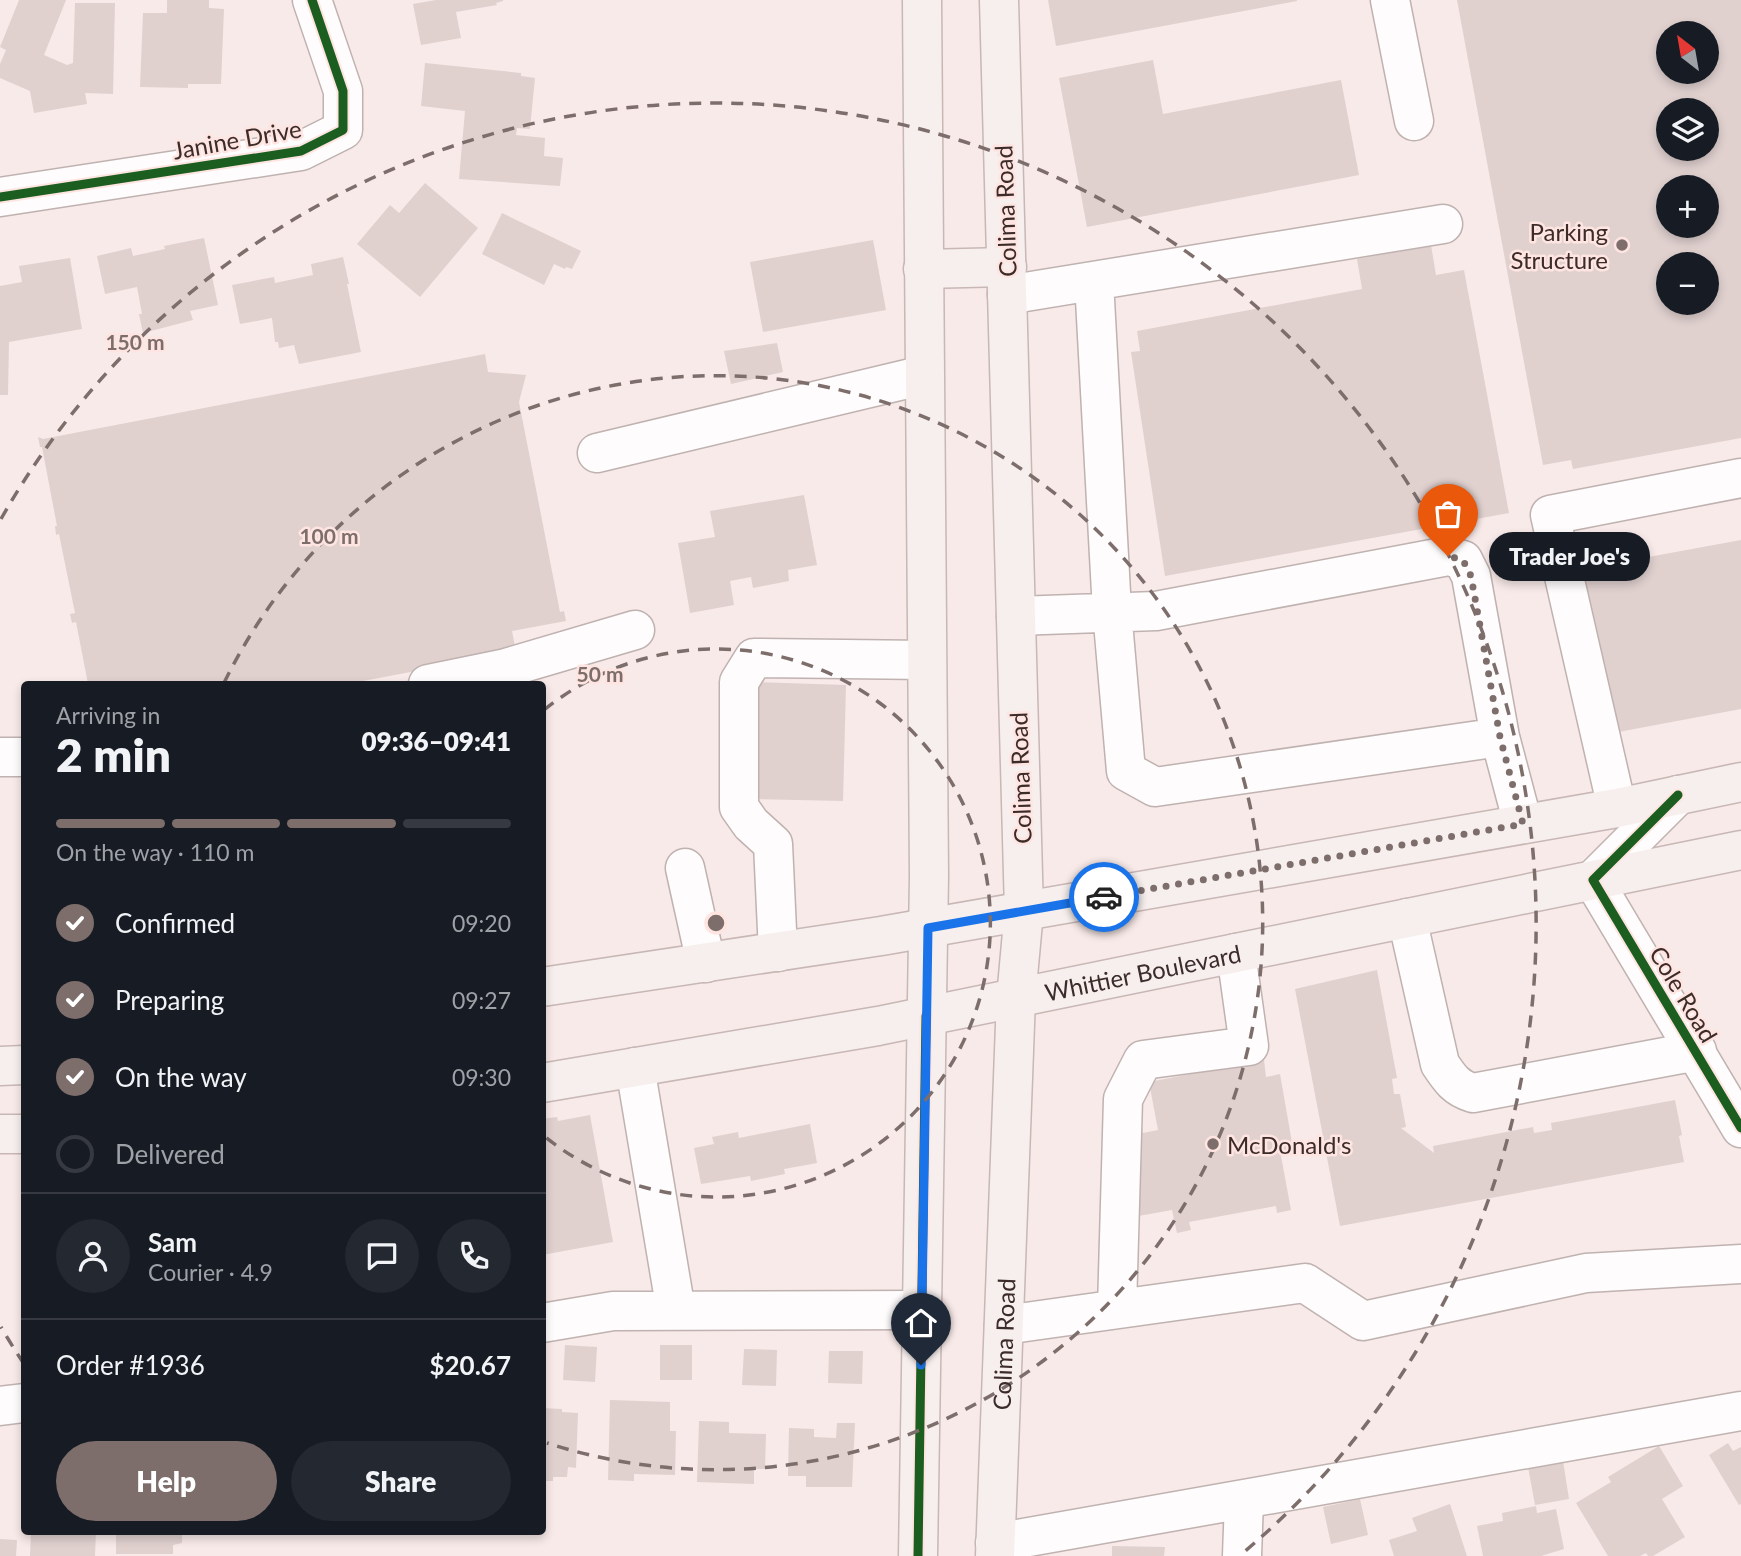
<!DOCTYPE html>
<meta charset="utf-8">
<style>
:root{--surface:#171b24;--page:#242831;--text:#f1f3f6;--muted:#9ea1a6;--line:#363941;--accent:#7d6e6c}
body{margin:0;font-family:Lato,sans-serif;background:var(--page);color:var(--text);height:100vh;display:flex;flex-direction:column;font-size:26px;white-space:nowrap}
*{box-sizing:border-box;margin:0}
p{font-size:23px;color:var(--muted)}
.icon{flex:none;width:38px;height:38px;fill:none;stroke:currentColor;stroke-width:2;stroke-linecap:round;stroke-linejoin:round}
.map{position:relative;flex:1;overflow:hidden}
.details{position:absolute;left:21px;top:681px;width:525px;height:854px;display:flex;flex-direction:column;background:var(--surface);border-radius:7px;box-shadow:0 4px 10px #0003}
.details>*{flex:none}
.needle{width:46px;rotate:329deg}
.fabs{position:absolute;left:1656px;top:21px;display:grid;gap:14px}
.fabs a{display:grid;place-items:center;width:63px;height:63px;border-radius:50%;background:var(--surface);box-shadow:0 4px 10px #0003;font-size:35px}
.pin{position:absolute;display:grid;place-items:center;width:60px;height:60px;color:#fff;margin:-72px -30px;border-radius:50% 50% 50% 0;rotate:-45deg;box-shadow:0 0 7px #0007}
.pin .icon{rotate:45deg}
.courier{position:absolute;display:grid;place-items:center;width:70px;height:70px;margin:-35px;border:5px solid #1a73e8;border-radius:50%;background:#fff;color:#222;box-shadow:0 2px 9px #0007}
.bubble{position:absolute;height:49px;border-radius:24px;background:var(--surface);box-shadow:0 4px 10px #0003;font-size:23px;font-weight:800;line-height:49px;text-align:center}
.head em{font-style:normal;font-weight:800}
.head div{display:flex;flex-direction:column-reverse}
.head{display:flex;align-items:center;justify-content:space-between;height:119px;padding:0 35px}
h1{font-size:46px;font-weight:800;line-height:52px}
.bar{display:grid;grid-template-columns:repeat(4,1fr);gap:10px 7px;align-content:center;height:84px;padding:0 35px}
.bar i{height:9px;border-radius:5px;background:var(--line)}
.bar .active{background:var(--accent)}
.bar p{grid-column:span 4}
.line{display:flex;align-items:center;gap:18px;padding:0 35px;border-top:2px solid var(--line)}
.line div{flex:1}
.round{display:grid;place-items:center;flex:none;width:74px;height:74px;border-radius:37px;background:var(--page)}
ol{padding:0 35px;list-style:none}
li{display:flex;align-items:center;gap:21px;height:77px}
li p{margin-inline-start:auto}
li .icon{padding:7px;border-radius:50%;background:var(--accent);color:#fff;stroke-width:4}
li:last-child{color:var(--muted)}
li i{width:38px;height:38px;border:4px solid var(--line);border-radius:50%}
.cta{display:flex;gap:14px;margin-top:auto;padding:14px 35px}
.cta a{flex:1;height:80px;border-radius:42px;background:var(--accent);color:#fff;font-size:28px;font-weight:800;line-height:80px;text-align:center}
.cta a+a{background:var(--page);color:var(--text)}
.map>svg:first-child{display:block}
.building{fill:#e0d1cf;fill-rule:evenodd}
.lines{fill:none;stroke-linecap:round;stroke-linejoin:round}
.minor-casing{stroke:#bfb2b0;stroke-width:41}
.major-casing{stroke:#c8b7b4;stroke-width:41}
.minor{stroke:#fefcfc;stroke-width:38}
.major{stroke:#f6efee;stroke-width:38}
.cycleway-casing{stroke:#ffe5e1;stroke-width:13}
.cycleway{stroke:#1b5e20;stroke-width:9}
.done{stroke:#7d6e6c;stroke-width:7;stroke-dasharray:0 12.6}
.route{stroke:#1a73e8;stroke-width:9}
.ring{fill:none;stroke:#7d6e6c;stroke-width:3.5;stroke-dasharray:12 9}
.poi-dot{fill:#7d6e6c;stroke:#ffe5e1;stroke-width:2.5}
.labels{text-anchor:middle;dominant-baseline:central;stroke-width:5;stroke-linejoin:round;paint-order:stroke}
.street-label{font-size:24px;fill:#3b2b29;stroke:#ffe5e1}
.poi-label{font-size:24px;fill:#3b2b29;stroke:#ffe5e1;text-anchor:end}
.centre{fill:#7d6e6c;stroke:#ffe5e1;stroke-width:3.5}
.ring-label{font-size:21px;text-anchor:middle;font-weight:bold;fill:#7d6e6c;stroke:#ffe5e1;stroke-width:5;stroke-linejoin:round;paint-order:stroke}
</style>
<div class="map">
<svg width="1741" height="1556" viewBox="0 0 1741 1556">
<rect width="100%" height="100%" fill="#f8eae8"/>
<path class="building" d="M 19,0 L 66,0 L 44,55 L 67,65 L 73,63 L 75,3 L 115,3 L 113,94 L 85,93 L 87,104 L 34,113 L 30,91 L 0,78 L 0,64 L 6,50 L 0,47 Z
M 167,0 L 209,0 L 209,8 L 224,9 L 221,84 L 188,84 L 188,88 L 140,87 L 143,13 L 167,13 Z
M 436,0 L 503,0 L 503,1 L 496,3 L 497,5 L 456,12 L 461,38 L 421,45 L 413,4 Z
M 1048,0 L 1297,0 L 1297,1 L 1056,46 Z
M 1457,0 L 1741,0 L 1741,438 L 1573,469 L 1571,460 L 1543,465 ZM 1668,33 L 1706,33 L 1706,72 L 1668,72 ZM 1668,110 L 1706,110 L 1706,149 L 1668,149 ZM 1668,187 L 1706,187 L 1706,226 L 1668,226 ZM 1668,264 L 1706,264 L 1706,303 L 1668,303 Z
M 1153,60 L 1163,114 L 1341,80 L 1359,175 L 1087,227 L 1059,78 Z
M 425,63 L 521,73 L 521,76 L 535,78 L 530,129 L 517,128 L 516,135 L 545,138 L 544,156 L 563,158 L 560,186 L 459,179 L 465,111 L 421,106 Z
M 425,183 L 478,228 L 420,297 L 357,244 L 390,205 L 399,213 Z
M 502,213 L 581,251 L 572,269 L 566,267 L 565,269 L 554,264 L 544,285 L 482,254 Z
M 204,238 L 218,305 L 190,311 L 193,320 L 143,333 L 139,314 L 142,314 L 137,287 L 105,294 L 97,256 L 131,248 L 133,256 L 165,249 L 164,246 Z
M 873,240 L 886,310 L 763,332 L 750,262 Z
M 1431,245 L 1436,275 L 1464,270 L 1509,513 L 1165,576 L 1131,352 L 1140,351 L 1137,331 L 1362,289 L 1357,259 Z
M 343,257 L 349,284 L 347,284 L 361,352 L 299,364 L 294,345 L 279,348 L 278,342 L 275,342 L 272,318 L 240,324 L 232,285 L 274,277 L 275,283 L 313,275 L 311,264 Z
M 70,258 L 82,329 L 9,342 L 8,395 L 0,395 L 0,286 L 22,282 L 19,266 Z
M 777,343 L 783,372 L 731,384 L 724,351 Z
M 485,354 L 488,372 L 526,375 L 519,402 L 560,612 L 564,611 L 566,621 L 512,631 L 516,652 L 347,684 L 88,684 L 76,622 L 72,623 L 70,614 L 75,613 L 59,534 L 56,535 L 55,526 L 57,526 L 42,447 L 40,447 L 38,437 L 43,439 Z
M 804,495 L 817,565 L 788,570 L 789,581 L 753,588 L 751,577 L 730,581 L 734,605 L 690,613 L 678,543 L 715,537 L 710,511 Z
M 1741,540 L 1741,709 L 1613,733 L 1583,569 Z
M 756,682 L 846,685 L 843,801 L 753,799 Z
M 1377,970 L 1397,1078 L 1392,1079 L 1394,1094 L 1400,1094 L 1406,1127 L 1401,1128 L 1434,1153 L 1433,1146 L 1533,1127 L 1534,1133 L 1552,1130 L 1551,1123 L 1675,1100 L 1682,1135 L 1679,1136 L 1684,1162 L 1340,1226 L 1295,989 Z
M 1264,1060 L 1266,1077 L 1280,1074 L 1294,1154 L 1281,1156 L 1291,1210 L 1277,1213 L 1276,1206 L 1189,1222 L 1191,1230 L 1177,1233 L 1172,1210 L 1133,1217 L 1133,1192 L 1140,1192 L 1140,1157 L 1133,1135 L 1158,1130 L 1149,1082 Z
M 590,1115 L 613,1242 L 542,1255 L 542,1119 L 557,1117 L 558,1121 Z
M 810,1124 L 817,1163 L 784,1169 L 785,1174 L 751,1181 L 750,1176 L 701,1184 L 694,1148 L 714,1144 L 712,1137 L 738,1132 L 739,1138 Z
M 565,1345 L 597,1347 L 595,1382 L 563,1380 Z
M 660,1345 L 692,1345 L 692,1380 L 660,1380 Z
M 744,1349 L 777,1350 L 776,1386 L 742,1385 Z
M 829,1351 L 863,1351 L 862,1384 L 828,1383 Z
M 610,1400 L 670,1402 L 670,1431 L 676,1431 L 675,1475 L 634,1474 L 634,1481 L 608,1480 Z
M 542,1408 L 562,1409 L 562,1412 L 578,1413 L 576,1468 L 568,1467 L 567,1477 L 553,1477 L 553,1481 L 542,1481 Z
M 699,1421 L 729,1422 L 729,1433 L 766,1434 L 765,1469 L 754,1469 L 754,1484 L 697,1482 Z
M 837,1423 L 855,1423 L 852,1487 L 806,1487 L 806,1476 L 788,1476 L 789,1428 L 814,1429 L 814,1437 L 836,1438 Z
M 1728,1443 L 1733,1451 L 1741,1447 L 1741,1504 L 1739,1505 L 1709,1455 Z
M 1659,1446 L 1683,1486 L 1662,1499 L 1685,1537 L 1653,1556 L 1648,1556 L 1646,1553 L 1640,1556 L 1608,1556 L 1576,1503 L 1611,1482 L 1608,1477 Z
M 1563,1461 L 1569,1499 L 1535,1505 L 1528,1467 Z
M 1360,1499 L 1368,1535 L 1331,1544 L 1323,1507 Z
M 1450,1504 L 1467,1556 L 1394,1556 L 1389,1540 L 1417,1531 L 1412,1518 Z
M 1536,1506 L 1537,1513 L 1556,1509 L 1564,1549 L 1541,1556 L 1483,1556 L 1477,1526 L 1503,1521 L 1502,1513 Z
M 31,1531 L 96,1531 L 95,1556 L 30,1556 Z
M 116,1531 L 182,1531 L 182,1543 L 173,1545 L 173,1554 L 116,1554 Z
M 0,1539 L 17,1540 L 16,1556 L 0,1556 Z
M 1112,1546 L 1165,1547 L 1164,1556 L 1112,1556 Z"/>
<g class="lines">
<defs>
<path id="minor" d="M 1390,0 L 1414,121
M 0,197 L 301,151 L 343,130 L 343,91 L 312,0
M 1094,281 L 1112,611 L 1126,771 L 1155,787 L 1500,737
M 1007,295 L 1443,224
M 597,453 L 924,375
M 1016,616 L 1156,611 L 1448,556 L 1463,560 L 1471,576 L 1500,737 L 1523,824
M 428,684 L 506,668 L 635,630
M 0,757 L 24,757
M 1678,795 L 1593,880 L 1741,1128
M 1617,808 L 1550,515 L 1741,478
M 685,868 L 706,963
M 1407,918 L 1440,1064 C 1450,1079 1456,1088 1473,1093 L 1697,1051
M 778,952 L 773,844 L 751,824 L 739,807 L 739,682 L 754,658 L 926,660
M 635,1067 L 676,1311
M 1117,1308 L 1123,1099 L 1143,1060 L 1249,1046 L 1236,953
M 542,1323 L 613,1311 L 922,1310
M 1004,1325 L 1305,1283 L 1363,1321 L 1586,1273 L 1741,1264
M 0,1406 L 24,1403
M 995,1543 L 1741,1411
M 1242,1556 L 1244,1500"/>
<g id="major">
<path d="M 923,269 L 1007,267"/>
<path d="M 542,987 L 881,936 L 1617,808 L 1741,782"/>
<path d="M 0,1066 L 24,1065"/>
<path id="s1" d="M 542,1083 L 878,1026 L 1741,850"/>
<path d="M 0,1134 L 24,1134"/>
<path d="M 918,1556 L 929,876 L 922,0"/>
<path id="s2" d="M 995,1556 L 1016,998 L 1024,911 L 999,0"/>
</g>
</defs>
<use href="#minor" class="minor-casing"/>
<use href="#major" class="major-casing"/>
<use href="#minor" class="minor"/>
<use href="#major" class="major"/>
<defs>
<path id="cycleway" d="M 0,197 L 301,151 L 343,130 L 343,91 L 312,0
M 1678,795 L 1593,880 L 1741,1128
M 918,1556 L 926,1016"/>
</defs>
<use href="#cycleway" class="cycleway-casing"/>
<use href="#cycleway" class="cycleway"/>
</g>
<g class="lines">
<path class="done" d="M 1104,897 L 1523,824 L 1500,737 L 1471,576 L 1463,560 L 1448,556"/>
<path class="route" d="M 921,1365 L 928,928 L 1104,897"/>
</g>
<g class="ring">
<path d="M544 710A274 274 0 1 1 544 1136"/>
<path d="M224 683A547 547 0 1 1 547 1443"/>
<path d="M24 1364A821 821 0 0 1 1 1327M1 519A821 821 0 1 1 1244 1552"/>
</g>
<g class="poi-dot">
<circle cx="1622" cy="245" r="7"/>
<circle cx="1213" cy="1144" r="7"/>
</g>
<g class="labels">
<g class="street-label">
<text transform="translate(237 139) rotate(-10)">Janine Drive</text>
<text transform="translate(1005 211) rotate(-92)">Colima Road</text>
<text transform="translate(1020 778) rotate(-92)">Colima Road</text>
<text stroke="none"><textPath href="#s1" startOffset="611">Whittier Boulevard</textPath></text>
<text transform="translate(1684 994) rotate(59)">Cole Road</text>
<text stroke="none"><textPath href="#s2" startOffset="212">Colima Road</textPath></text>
</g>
<g class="poi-label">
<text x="1608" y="231">Parking<tspan x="1608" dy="28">Structure</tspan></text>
<text x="1227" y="1144" text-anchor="start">McDonald's</text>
</g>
</g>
<circle cx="716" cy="923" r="10" class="centre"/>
<g class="ring-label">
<text x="135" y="350">150 m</text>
<text x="329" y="544">100 m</text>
<text x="600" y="682">50 m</text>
</g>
</svg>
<div class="fabs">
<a><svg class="needle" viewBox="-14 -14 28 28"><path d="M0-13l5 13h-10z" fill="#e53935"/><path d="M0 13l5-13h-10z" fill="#9ea1a6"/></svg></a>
<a><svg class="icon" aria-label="layers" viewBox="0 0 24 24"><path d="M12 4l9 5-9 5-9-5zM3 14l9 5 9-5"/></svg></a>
<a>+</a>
<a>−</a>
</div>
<div class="pin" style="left:1448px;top:556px;background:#ea580c"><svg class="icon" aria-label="bag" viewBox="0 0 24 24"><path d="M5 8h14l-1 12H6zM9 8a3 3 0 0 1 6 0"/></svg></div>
<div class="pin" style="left:921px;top:1365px;background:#1f2937"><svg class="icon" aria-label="home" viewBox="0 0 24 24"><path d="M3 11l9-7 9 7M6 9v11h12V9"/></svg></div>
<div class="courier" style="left:1104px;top:897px"><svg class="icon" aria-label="car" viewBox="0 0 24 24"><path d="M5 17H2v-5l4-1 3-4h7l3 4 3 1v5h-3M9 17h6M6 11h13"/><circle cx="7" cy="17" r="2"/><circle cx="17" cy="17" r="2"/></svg></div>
<div class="bubble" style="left:1489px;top:532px;width:161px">Trader Joe's</div>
<section class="details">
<div class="head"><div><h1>2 min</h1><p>Arriving in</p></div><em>09:36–09:41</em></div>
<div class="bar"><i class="active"></i><i class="active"></i><i class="active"></i><i></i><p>On the way · 110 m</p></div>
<ol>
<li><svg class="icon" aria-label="check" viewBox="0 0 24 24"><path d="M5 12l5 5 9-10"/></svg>Confirmed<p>09:20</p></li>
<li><svg class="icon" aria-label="check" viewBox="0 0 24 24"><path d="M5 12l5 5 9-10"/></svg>Preparing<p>09:27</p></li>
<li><svg class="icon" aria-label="check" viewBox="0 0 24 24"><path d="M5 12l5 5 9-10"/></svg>On the way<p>09:30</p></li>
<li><i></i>Delivered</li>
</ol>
<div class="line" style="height:126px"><a class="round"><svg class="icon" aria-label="person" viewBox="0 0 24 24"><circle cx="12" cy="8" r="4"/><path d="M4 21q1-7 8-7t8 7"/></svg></a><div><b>Sam</b><p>Courier · 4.9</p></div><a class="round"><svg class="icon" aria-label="chat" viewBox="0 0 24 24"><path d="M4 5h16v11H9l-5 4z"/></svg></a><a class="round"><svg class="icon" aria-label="phone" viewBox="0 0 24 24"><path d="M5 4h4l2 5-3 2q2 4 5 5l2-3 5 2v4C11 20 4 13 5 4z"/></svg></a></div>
<div class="line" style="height:91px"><div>Order #1936</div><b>$20.67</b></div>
<div class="cta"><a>Help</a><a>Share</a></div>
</section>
</div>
